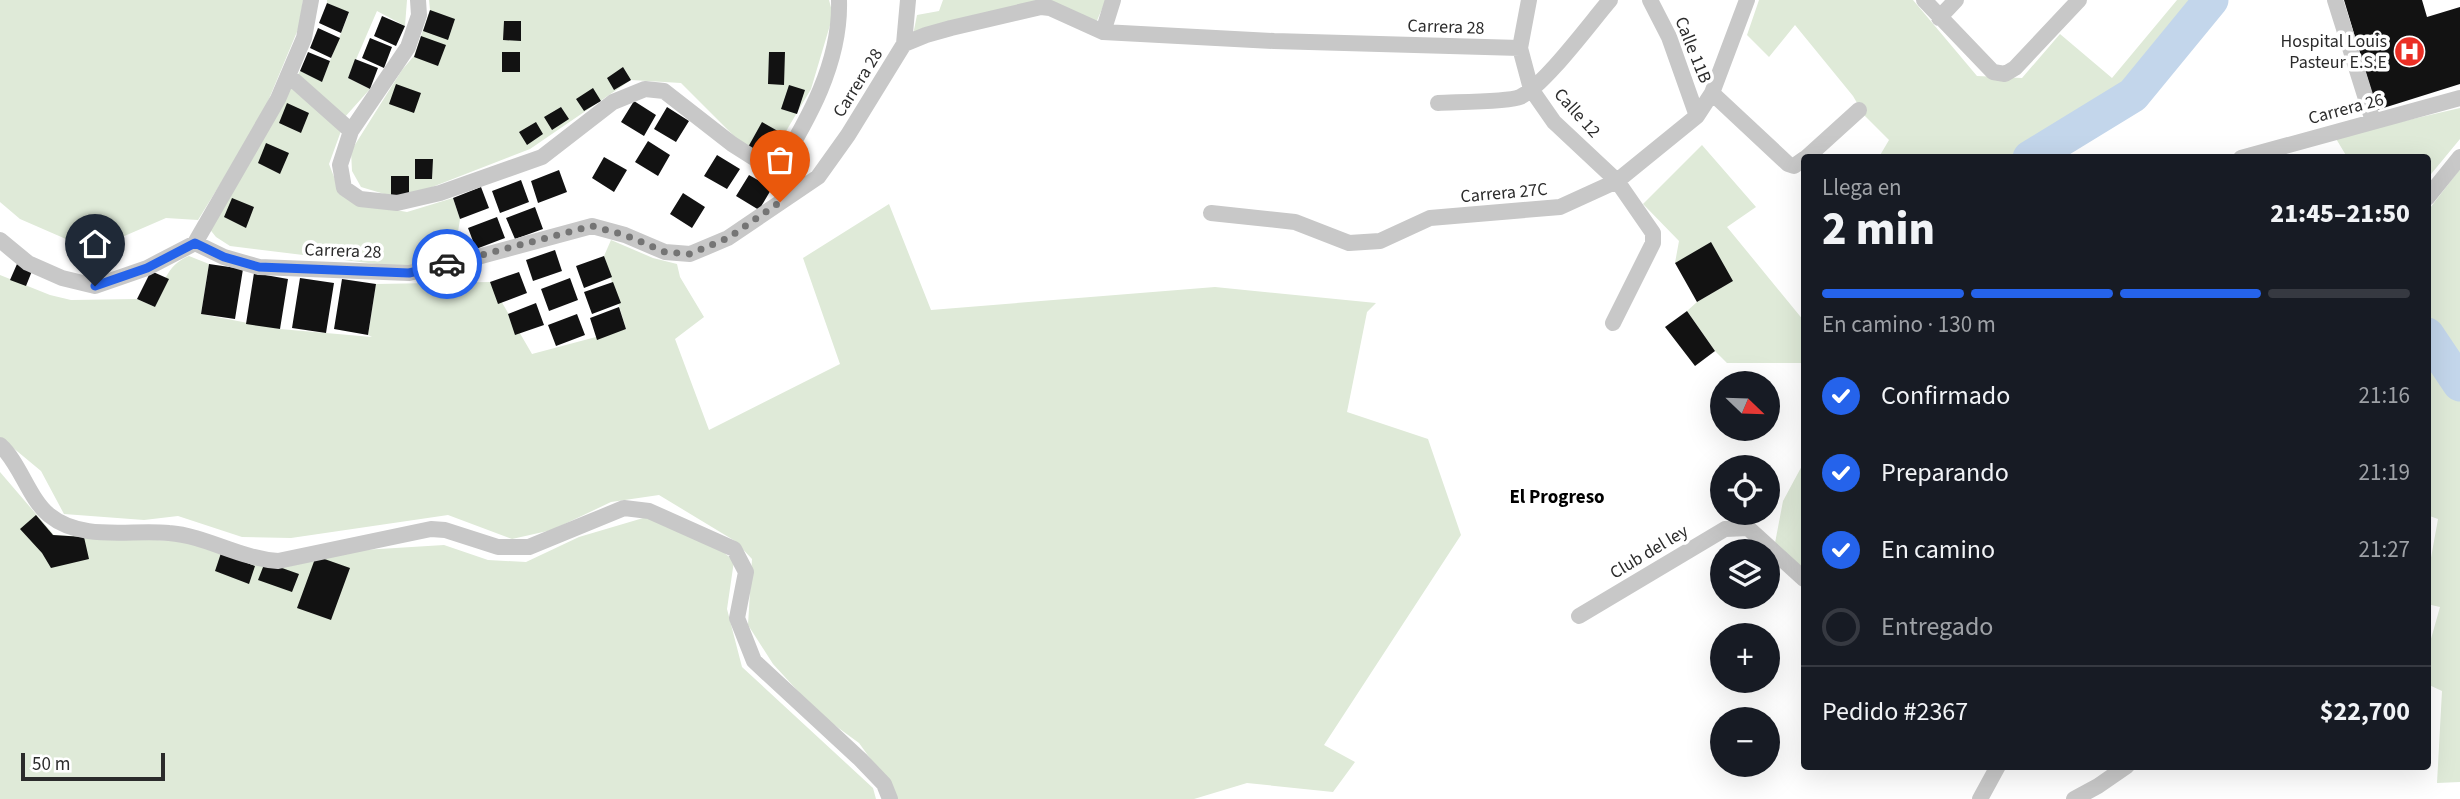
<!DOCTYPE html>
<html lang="es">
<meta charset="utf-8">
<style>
:root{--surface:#171b24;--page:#242831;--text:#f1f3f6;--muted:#9ea1a6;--line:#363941;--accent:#2563eb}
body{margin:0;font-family:"Source Sans 3",sans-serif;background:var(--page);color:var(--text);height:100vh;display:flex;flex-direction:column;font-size:26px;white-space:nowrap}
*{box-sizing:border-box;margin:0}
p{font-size:23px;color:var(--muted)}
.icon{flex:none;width:38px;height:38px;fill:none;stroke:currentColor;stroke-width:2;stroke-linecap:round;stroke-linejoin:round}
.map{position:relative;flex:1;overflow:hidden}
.side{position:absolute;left:1801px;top:154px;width:630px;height:616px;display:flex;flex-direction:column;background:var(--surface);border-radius:7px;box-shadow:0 7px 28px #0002}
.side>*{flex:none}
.needle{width:46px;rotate:113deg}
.buttons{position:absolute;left:1710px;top:371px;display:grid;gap:14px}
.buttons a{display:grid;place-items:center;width:70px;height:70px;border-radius:50%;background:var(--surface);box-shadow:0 7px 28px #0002;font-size:35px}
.scale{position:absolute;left:21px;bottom:18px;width:144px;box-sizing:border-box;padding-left:7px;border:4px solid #2b2b2b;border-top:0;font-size:19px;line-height:24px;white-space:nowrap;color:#2b2b2b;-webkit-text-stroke:5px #fff;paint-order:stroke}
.pin{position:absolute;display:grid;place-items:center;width:60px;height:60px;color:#fff;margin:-72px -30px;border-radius:50% 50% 50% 0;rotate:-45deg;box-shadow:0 0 7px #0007}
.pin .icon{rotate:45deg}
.courier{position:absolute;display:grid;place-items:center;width:70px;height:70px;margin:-35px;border:5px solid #2563eb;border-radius:50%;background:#fff;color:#222;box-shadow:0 2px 9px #0007}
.overview em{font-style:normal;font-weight:800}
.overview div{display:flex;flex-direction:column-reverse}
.overview{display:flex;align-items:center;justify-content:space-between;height:119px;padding:0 21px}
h1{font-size:46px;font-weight:800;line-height:52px}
.bar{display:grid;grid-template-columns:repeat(4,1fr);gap:10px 7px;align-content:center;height:84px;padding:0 21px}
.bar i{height:9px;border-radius:5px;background:var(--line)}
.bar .selected{background:var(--accent)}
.bar p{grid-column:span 4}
.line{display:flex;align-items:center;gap:18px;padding:0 21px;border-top:2px solid var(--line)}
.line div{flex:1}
ol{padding:0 21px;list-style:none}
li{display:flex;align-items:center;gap:21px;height:77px}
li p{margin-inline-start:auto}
li .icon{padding:7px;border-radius:50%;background:var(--accent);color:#fff;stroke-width:4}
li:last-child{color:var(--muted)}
li i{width:38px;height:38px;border:4px solid var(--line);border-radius:50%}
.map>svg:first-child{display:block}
.green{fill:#dfead8}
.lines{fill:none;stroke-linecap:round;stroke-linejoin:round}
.river{stroke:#c3d6eb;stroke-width:35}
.building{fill:#121212}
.minor{stroke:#c8c8c8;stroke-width:16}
.done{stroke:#757575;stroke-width:7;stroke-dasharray:0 12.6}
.route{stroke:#2563eb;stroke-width:9}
.labels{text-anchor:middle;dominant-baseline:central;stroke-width:7;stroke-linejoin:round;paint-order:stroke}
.street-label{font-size:18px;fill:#2b2b2b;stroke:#fff}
.poi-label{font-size:18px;fill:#2b2b2b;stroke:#fff;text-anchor:end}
.neighbourhood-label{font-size:19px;font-weight:bold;fill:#000;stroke:#fff}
</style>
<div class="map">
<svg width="2460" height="799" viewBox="0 0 2460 799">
<rect width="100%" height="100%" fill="#fff"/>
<path class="green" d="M 0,0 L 303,0 L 299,27 L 261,118 L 198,220 L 166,218 L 99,247 L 82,246 L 20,219 L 0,202 Z
M 327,0 L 407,0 L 405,26 L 377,11 L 348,78 L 370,89 L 344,118 L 297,76 L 300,71 L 322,81 L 349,13 L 327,3 Z
M 429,0 L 829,0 L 833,15 L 811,89 L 769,160 L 747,149 L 681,83 L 631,80 L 530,149 L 409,196 L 391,196 L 361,187 L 352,171 L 351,151 L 402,70 L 414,56 L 430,10 Z
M 943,0 L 1106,0 L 1095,25 L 1047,2 L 913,35 L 917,15 L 939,11 Z
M 1759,0 L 1913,0 L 1977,76 L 2022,78 L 2060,34 L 2112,78 L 2177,0 L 2202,0 L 2132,90 L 2015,157 L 1879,157 L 1889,140 L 1864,115 L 1853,96 L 1795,25 L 1769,57 L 1747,35 Z
M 291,88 L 341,131 L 329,164 L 341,195 L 362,204 L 407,212 L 453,198 L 460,219 L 458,232 L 429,243 L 436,265 L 409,268 L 230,246 L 216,237 L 208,227 Z
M 2460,108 L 2460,139 L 2427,179 L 2427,158 L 2347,157 L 2335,137 Z
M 1702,145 L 1756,207 L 1727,227 L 1804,321 L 1804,363 L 1727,363 L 1715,351 L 1687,311 L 1697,302 L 1732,281 L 1711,243 L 1675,263 L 1679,241 L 1643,204 Z
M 2460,169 L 2460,373 L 2427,328 L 2427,212 Z
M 889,204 L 931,310 L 1215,287 L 1376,303 L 1367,312 L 1347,412 L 1428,439 L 1461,535 L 1324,745 L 1355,762 L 1333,792 L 1247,783 L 1194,799 L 896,799 L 893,790 L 859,743 L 818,713 L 773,664 L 748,625 L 752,559 L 735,541 L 659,495 L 611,502 L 552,530 L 512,539 L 448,515 L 291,538 L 242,537 L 178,516 L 144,520 L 64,514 L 41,471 L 0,437 L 0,275 L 50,295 L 71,300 L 137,299 L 155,307 C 162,286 166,265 189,256 L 209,264 L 201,314 L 280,329 L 372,337 L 368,335 L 376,284 L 490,282 L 532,354 L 626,329 L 604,256 L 611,240 L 653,258 L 677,264 L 680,277 L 704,317 L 675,339 L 709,430 L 840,364 L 803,258 Z
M 2427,348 L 2460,395 L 2460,782 L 2437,783 L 2442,691 L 2427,684 L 2427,653 L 2440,607 L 2427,604 L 2427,580 L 2438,519 L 2427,515 L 2427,393 L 2430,385 L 2427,384 Z
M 1804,462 L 1804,571 L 1775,543 L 1783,501 Z
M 0,472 L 54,535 L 198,542 L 233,558 L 444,545 L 488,560 L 526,562 L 579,537 L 650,516 L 709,540 L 734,561 L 727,609 L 742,667 L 873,788 L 876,799 L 0,799 Z"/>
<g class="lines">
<path class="river" d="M 2030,158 L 2133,95 L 2211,0
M 2427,335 L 2460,384"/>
</g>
<path class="building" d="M 2344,0 L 2422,0 L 2427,17 L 2460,7 L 2460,84 L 2377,110 Z
M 327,3 L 349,12 L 341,33 L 319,23 Z
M 430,10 L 455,19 L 448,40 L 423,31 Z
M 382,16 L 405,26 L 396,46 L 374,36 Z
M 504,21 L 521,21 L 521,41 L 503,40 Z
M 318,28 L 340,38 L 331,58 L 310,48 Z
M 421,36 L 446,45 L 438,66 L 414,57 Z
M 370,38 L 392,47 L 384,68 L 362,58 Z
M 308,52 L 330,61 L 322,82 L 300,71 Z
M 502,52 L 520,52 L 520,72 L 502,72 Z
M 769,52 L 785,52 L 784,85 L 768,84 Z
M 355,59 L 378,68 L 370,89 L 348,78 Z
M 623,67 L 631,80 L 614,90 L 607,78 Z
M 396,84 L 421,93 L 414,113 L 389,104 Z
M 789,85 L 805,90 L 797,114 L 781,109 Z
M 593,88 L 601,101 L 584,111 L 576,99 Z
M 634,101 L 656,115 L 644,136 L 621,122 Z
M 287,103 L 309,113 L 301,133 L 279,123 Z
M 561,107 L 569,119 L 552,130 L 544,117 Z
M 667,107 L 689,121 L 676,142 L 654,129 Z
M 536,122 L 543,134 L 527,145 L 519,132 Z
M 762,122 L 783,134 L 769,160 L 747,149 Z
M 648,141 L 670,155 L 658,176 L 635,162 Z
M 266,143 L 289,153 L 280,174 L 258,163 Z
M 717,155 L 740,169 L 727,189 L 704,176 Z
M 604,157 L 627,170 L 614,192 L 592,178 Z
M 415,159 L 433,159 L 432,179 L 415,179 Z
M 559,170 L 567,192 L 538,203 L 531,181 Z
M 749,175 L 772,188 L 759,210 L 736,196 Z
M 391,176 L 409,176 L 409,196 L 391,196 Z
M 521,180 L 529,202 L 500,213 L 492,191 Z
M 481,187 L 489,208 L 460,219 L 453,198 Z
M 683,193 L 705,207 L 692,228 L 670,214 Z
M 232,198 L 254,207 L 246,228 L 224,217 Z
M 535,207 L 543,229 L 515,239 L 506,218 Z
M 497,217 L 505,238 L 476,249 L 468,228 Z
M 458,232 L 465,254 L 436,265 L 429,243 Z
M 1711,242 L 1733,281 L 1697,302 L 1675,263 Z
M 555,250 L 562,271 L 533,281 L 526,260 Z
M 604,256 L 612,277 L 584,288 L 576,266 Z
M 17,264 L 32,271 L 26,286 L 10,280 Z
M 209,264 L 243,269 L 235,319 L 201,314 Z
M 151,271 L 169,279 L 155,307 L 137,299 Z
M 519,272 L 527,293 L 498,304 L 490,282 Z
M 254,273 L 288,279 L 280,329 L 246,324 Z
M 300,278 L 334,283 L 326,333 L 292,328 Z
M 570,278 L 578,300 L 549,311 L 541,289 Z
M 342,279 L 376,284 L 368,335 L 334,329 Z
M 613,282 L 621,303 L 592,314 L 584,292 Z
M 536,303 L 544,325 L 515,335 L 508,314 Z
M 619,307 L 626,329 L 597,340 L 590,318 Z
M 1687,311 L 1715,351 L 1695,366 L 1665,327 Z
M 577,314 L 585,335 L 556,346 L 548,325 Z
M 36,515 L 53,535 L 84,537 L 89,559 L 51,568 L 42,553 L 20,529 Z
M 221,553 L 255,566 L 249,584 L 215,571 Z
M 316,556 L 350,568 L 331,620 L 297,608 Z
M 265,562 L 299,574 L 292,592 L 258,580 Z"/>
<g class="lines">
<path class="minor" d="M 418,0 L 419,15 L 408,47 L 351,131 L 340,165 L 344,188 L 360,199 L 397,203 L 440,193 L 542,157 L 613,102 L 645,89 L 664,91 L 732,144 L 776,172 L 798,190
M 1529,0 L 1520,48 L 1531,89 L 1554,122 L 1617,181 L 1653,233 L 1653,243 L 1613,323
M 1650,0 L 1669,37 L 1697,116
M 1924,0 L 1993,72 L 2005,74 L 2015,68 L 2079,0
M 2335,0 L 2373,121
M 1939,18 L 1956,0
M 1103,32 L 1113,0
M 904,44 L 908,0
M 288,75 L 351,131
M 1712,93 L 1788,164 L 1794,166 L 1804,159
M 1438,103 C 1454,102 1509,102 1520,97 C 1544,86 1591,22 1610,0
M 1806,158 L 1859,110
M 2241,158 L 2460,98
M 776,172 C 808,120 841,63 839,0
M 2427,198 L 2460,157
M 1211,213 L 1295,222 L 1349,243 L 1380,241 L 1430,218 L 1560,207 L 1617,181 L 1697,116 L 1712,93 L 1747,0
M 0,240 L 28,263 L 62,278 L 95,286 L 147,268 L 195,243 L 224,257 L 259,267 L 409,273 L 470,259 L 592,226 L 625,235 L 665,252 L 690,254 L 728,238 L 818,177 L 848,135 L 904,44 L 926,35 L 951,28 L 1041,7 L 1050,8 L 1103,32 L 1274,41 L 1520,48
M 195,243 L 278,99 L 304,38 L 311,0
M 0,445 C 20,463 29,499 49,515 C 82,542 131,529 169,533 C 207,536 238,558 278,561 L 431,529 L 445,530 L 498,547 L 529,547 L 624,508 L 649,511 L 734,549 L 746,572 L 737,618 L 754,661 L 860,759 L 884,784 L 890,799
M 1579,616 L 1725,529 L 1748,528 L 1804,579
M 1980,799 L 1998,766
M 2074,799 L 2098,786 L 2127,766"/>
</g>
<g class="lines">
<path class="done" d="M 447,264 L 592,226 L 625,235 L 665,252 L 690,254 L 728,238 L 780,202"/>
<path class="route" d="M 95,286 L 147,268 L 195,243 L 224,257 L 259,267 L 409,273 L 447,264"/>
</g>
<defs>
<symbol id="hospital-disc" viewBox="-11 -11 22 22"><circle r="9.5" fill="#ea2f25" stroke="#fff"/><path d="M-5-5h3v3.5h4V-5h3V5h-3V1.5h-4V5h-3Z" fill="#fff"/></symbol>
</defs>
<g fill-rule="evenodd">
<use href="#hospital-disc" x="2392" y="34" width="35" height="35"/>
</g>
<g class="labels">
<g class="street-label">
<text transform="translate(1446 27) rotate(2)">Carrera 28</text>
<text transform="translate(1693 50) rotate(68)">Calle 11B</text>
<text transform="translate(858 83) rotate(-58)">Carrera 28</text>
<text transform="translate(2346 109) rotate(-15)">Carrera 26</text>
<text transform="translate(1577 113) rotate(48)">Calle 12</text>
<text transform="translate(1504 193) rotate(-5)">Carrera 27C</text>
<text transform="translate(343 251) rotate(2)">Carrera 28</text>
<text transform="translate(1649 552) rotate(-31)">Club del ley</text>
</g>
<g class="poi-label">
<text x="2387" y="41">Hospital Louis<tspan x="2387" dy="21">Pasteur E.S.E</tspan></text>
</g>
<g class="neighbourhood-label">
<text x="1557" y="497">El Progreso</text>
</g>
</g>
</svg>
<div class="buttons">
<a><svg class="needle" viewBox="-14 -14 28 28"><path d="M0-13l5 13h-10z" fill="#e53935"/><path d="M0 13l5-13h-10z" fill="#9ea1a6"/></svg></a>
<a><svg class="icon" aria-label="locate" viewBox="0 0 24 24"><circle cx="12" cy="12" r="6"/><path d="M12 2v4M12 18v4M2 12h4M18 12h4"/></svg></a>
<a><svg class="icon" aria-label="layers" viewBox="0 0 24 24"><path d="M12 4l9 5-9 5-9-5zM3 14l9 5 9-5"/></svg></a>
<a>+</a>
<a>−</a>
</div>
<div class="scale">50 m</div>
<div class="pin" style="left:780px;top:202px;background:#ea580c"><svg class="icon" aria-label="bag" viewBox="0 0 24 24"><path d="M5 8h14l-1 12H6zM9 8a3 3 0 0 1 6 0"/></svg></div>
<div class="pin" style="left:95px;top:286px;background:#1f2937"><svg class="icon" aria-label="home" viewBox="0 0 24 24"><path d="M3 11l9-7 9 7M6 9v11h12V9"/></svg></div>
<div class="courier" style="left:447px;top:264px"><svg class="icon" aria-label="car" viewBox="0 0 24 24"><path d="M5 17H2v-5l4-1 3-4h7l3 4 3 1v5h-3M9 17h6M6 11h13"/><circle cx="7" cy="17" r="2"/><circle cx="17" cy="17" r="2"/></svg></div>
<section class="side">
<div class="overview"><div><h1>2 min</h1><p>Llega en</p></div><em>21:45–21:50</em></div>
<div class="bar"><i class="selected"></i><i class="selected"></i><i class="selected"></i><i></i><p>En camino · 130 m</p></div>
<ol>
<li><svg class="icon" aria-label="check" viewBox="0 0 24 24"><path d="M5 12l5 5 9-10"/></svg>Confirmado<p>21:16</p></li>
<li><svg class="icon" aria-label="check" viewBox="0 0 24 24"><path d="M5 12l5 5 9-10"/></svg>Preparando<p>21:19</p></li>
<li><svg class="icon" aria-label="check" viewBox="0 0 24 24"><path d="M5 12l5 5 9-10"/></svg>En camino<p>21:27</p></li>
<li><i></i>Entregado</li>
</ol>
<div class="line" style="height:91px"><div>Pedido #2367</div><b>$22,700</b></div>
</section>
</div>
